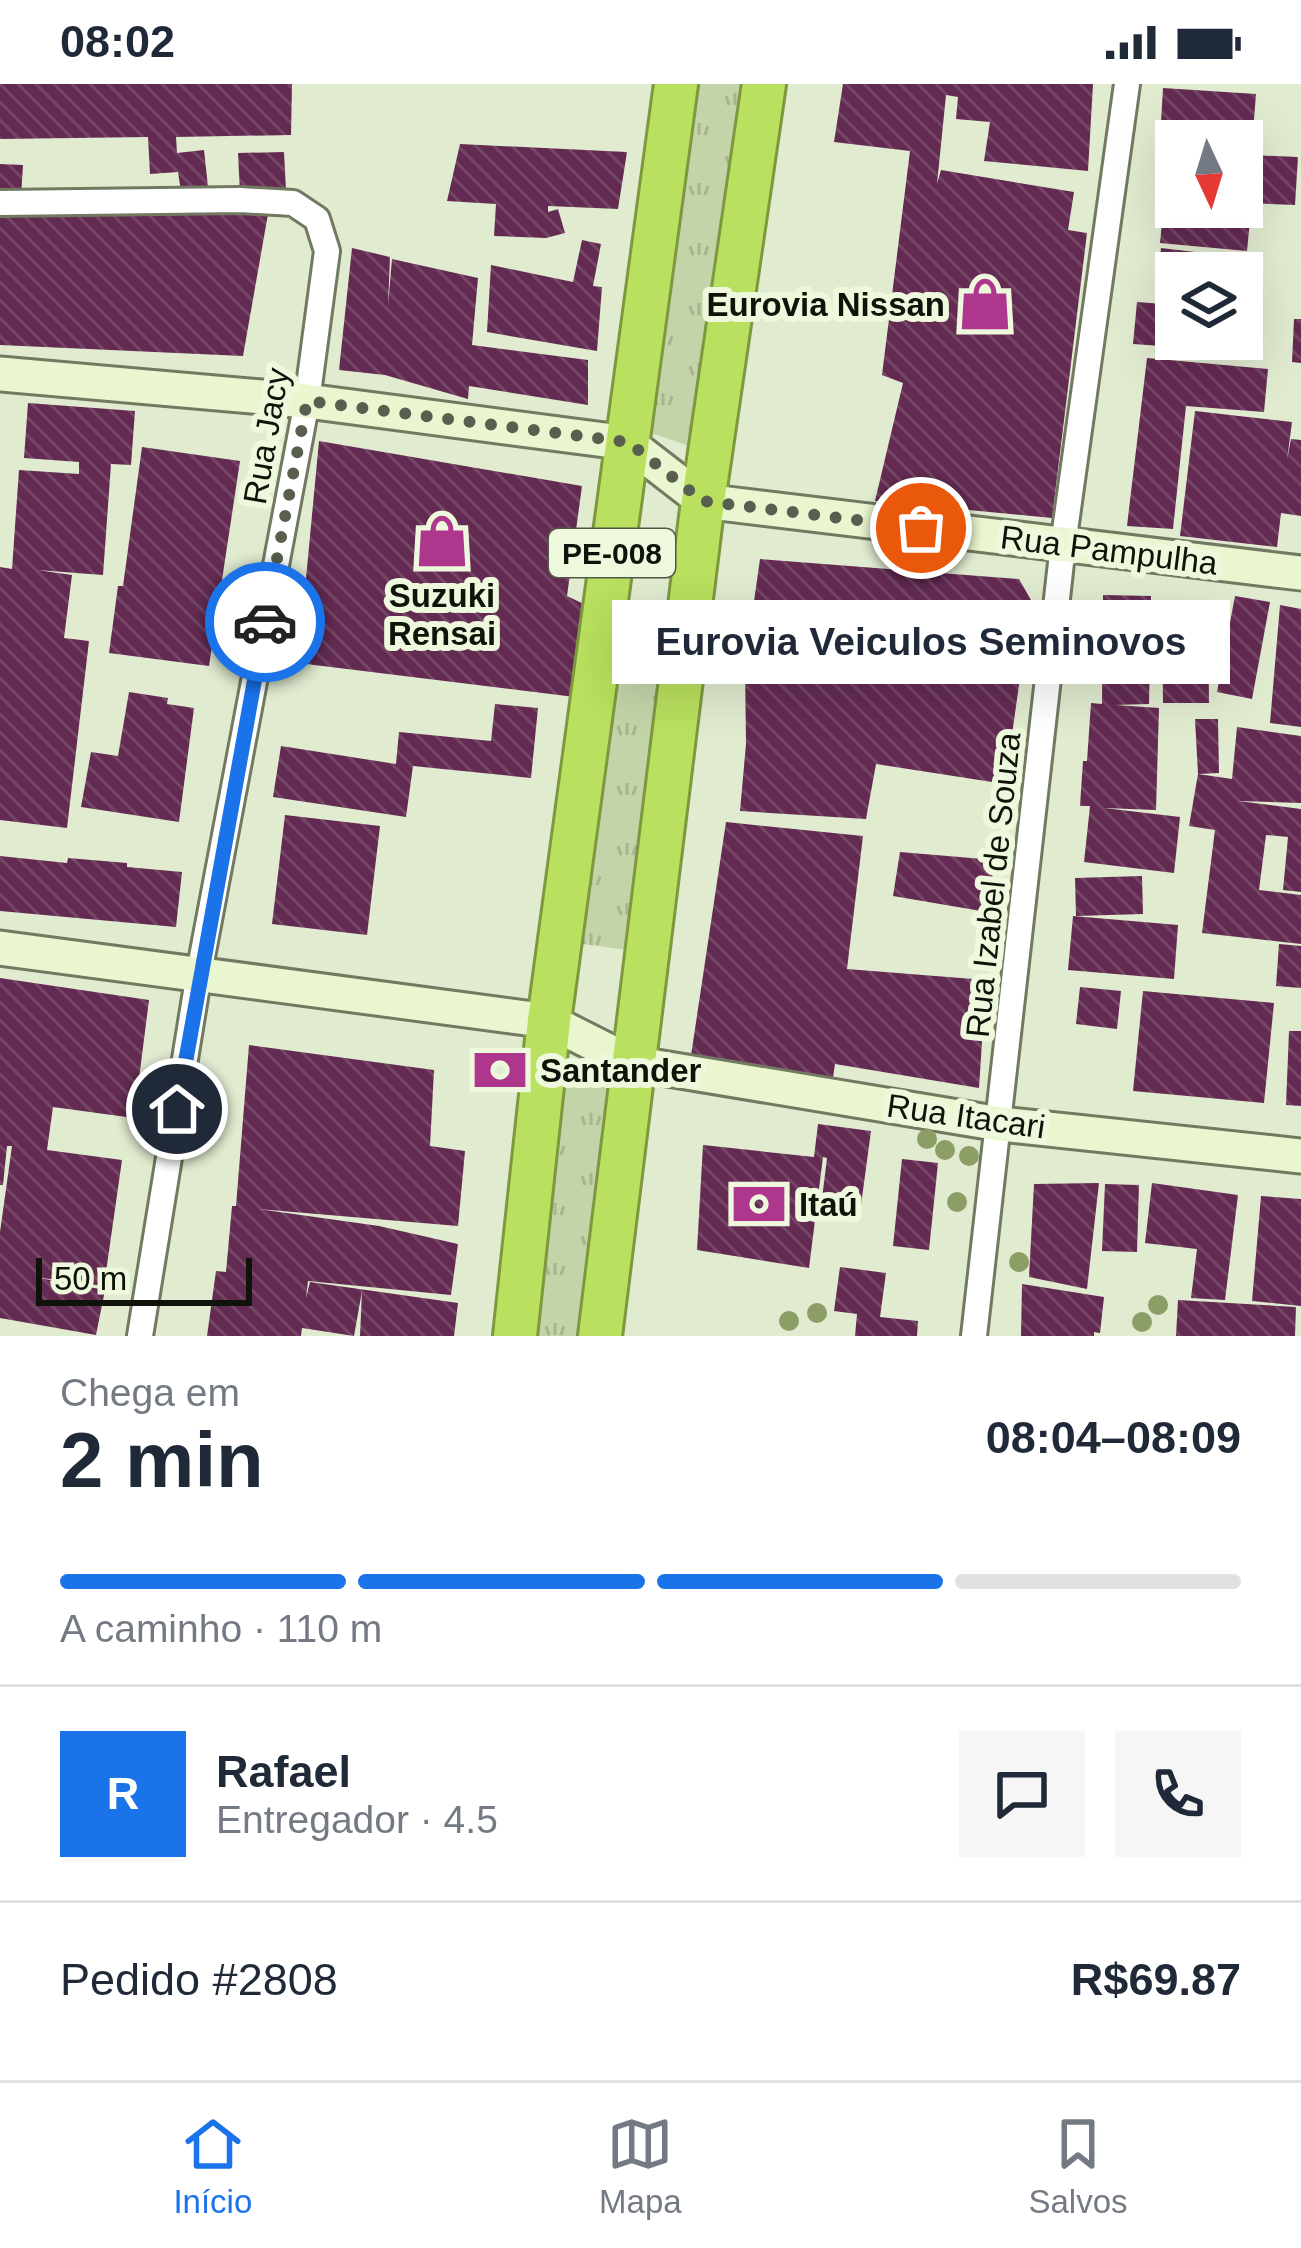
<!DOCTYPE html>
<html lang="pt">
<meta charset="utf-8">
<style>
:root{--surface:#fff;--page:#f6f6f7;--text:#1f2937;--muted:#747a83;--line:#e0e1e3;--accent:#1a73e8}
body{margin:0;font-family:Arial,sans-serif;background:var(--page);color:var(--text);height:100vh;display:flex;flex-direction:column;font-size:45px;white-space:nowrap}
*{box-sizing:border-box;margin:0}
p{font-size:39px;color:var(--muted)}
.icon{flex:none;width:66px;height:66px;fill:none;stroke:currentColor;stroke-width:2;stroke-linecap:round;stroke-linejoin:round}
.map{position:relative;height:1252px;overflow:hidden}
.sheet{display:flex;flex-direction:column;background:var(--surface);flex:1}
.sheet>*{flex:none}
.needle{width:78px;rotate:176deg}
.buttons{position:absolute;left:1155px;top:36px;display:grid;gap:24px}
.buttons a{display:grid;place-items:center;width:108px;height:108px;border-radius:0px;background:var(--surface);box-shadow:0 12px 48px #0002;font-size:60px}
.scale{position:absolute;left:36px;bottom:30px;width:216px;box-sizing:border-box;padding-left:12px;border:6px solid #0f1309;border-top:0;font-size:33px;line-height:42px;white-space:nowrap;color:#0f1309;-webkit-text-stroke:9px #eef8dd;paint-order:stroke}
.pin{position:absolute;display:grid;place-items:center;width:102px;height:102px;color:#fff;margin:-51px;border:6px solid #fff;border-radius:50%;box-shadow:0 3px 12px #0007}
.courier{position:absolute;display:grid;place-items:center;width:120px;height:120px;margin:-60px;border:9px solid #1a73e8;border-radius:50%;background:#fff;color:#222;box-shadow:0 3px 15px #0007}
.bubble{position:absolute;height:84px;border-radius:0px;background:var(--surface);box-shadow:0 12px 48px #0002;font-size:39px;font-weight:700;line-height:84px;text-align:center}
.headline em{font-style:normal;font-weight:700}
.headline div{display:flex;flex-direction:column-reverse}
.headline{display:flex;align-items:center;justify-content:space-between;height:204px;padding:0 60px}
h1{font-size:78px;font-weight:700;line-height:90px}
.bar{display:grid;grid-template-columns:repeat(4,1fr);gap:18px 12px;align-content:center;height:144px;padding:0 60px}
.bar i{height:15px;border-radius:9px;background:var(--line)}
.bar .current{background:var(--accent)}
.bar p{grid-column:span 4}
.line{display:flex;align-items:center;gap:30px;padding:0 60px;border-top:3px solid var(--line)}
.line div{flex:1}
.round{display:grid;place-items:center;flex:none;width:126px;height:126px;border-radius:0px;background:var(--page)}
.status{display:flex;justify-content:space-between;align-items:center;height:84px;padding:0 60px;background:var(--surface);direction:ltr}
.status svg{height:33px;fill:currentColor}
.tab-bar{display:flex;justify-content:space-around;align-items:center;height:168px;border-top:3px solid var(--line);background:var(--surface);font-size:33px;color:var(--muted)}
.tab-bar a{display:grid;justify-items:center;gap:6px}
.tab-bar .current{color:var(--accent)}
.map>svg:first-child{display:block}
.grass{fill:url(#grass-tufts)}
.building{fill:url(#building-back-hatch)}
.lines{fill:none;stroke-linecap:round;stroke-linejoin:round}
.street-casing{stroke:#717961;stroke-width:30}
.secondary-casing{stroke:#717961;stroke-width:39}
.highway-casing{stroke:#7e9840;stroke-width:48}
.street{stroke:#fff;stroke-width:24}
.secondary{stroke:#eaf6cf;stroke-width:33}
.highway{stroke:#b9e05e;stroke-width:42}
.tree{fill:#8d9d66}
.done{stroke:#585f4f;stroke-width:12;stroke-dasharray:0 21.6}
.route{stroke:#1a73e8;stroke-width:15}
.labels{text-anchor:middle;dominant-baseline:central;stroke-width:12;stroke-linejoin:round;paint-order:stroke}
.shield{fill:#eef8dd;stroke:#525849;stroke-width:3}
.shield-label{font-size:30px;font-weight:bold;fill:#0f1309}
.poi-label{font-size:33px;font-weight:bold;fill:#0f1309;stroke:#eef8dd;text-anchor:start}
.street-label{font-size:33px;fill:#0f1309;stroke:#eef8dd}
</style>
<div class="status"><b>08:02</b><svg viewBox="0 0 49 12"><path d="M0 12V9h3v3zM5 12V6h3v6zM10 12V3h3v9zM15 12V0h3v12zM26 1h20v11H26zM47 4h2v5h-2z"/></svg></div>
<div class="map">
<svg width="1301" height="1252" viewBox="0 0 1301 1252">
<defs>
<pattern id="grass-tufts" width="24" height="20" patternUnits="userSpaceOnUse" patternTransform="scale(3)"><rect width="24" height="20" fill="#c4d4a9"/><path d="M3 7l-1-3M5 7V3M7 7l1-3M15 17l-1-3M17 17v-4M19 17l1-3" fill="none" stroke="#a7b590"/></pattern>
<pattern id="building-back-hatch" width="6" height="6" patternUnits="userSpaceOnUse" patternTransform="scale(3)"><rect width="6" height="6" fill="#642b52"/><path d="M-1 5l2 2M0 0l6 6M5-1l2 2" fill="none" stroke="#754766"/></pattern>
</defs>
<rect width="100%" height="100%" fill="#e1ebd0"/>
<path class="grass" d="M 695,0 L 747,0 L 692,363 L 648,348 Z
M 627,527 L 678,537 L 628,866 L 576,859 Z
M 567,984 L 618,997 L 582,1252 L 537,1252 Z"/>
<path class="building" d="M 0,0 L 292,0 L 291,51 L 176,53 L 177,69 L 204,66 L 209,112 L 182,115 L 178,88 L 150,90 L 148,53 L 0,55 Z
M 843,0 L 1093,0 L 1088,87 L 984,77 L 990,38 L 956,35 L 958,13 L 946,11 L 937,100 L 941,86 L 1074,108 L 1068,146 L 1087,149 L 1052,434 L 875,417 L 903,299 L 882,291 L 910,67 L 834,58 Z
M 1163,4 L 1256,10 L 1252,61 L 1242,61 L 1242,57 L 1160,55 Z
M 460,60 L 627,68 L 618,125 L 548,122 L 548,128 L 558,125 L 565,149 L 546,154 L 494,152 L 496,120 L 447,117 Z
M 1166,66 L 1176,66 L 1176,115 L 1164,114 Z
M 284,68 L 286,107 L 240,109 L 238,69 Z
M 1251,71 L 1298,73 L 1295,121 L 1249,119 Z
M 0,80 L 23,81 L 21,113 L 0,111 Z
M 1164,117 L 1176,118 L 1176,123 L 1251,126 L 1247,167 L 1160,159 Z
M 268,130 L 243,272 L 0,261 L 0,131 Z
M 582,156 L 601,160 L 593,202 L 602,203 L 597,267 L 487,248 L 491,181 L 573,198 Z
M 352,164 L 390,173 L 388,222 L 392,175 L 478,194 L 472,261 L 588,276 L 588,321 L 469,302 L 468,315 L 385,291 L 339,286 Z
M 1161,164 L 1255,175 L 1250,218 L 1242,217 L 1242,189 L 1176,189 L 1176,209 L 1156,207 Z
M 1137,218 L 1176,221 L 1176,255 L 1218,255 L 1217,266 L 1133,260 Z
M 1294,235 L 1301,235 L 1301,279 L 1292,278 Z
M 1147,274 L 1268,285 L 1264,328 L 1186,322 L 1173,445 L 1127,442 Z
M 28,319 L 135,327 L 131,381 L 111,380 L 103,491 L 37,486 L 72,491 L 64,554 L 89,557 L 67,744 L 0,736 L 0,483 L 12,485 L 19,386 L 79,390 L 79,378 L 24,374 Z
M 1195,327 L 1292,338 L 1287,376 L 1291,355 L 1301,356 L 1301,432 L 1281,429 L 1277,463 L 1180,452 Z
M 319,357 L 582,402 L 567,512 L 588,522 L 575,613 L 298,579 Z
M 142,363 L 240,377 L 209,582 L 109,569 L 118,502 L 123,502 Z
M 760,475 L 1019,495 L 1031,516 L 1005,700 L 876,680 L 866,735 L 740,727 L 746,660 L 745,581 Z
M 1103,511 L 1151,512 L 1149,620 L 1115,621 L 1159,624 L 1156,726 L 1104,724 L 1180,733 L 1174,789 L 1084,778 L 1090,722 L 1080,722 L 1083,677 L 1087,677 L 1091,619 L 1102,620 Z
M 1235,512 L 1270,518 L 1252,615 L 1217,608 Z
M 1280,521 L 1301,525 L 1301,643 L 1270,639 Z
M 1208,526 L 1209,619 L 1163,619 L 1162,527 Z
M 129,608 L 168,614 L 167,620 L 194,624 L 179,738 L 81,723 L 91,668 L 118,672 Z
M 495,620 L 538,624 L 531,694 L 413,682 L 406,733 L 273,713 L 281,662 L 396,680 L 399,648 L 491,657 Z
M 1195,635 L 1218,635 L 1219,689 L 1198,690 L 1232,695 L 1237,643 L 1301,652 L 1301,719 L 1238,717 L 1301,725 L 1301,808 L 1283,806 L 1288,753 L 1266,751 L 1259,806 L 1301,811 L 1301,860 L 1202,849 L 1215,746 L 1189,742 L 1198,690 Z
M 285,731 L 380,742 L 367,851 L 272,840 Z
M 726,738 L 863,752 L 847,885 L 986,896 L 979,1004 L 835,980 L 832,1000 L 689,985 Z
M 900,768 L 995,776 L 987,828 L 893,812 Z
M 0,772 L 67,779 L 68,774 L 127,779 L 127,783 L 182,788 L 176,843 L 0,827 Z
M 1142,792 L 1143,830 L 1076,832 L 1075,794 Z
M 1073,832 L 1178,841 L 1174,895 L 1068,886 Z
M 1279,860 L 1301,862 L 1301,904 L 1276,902 Z
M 0,894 L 149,916 L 134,1034 L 53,1023 L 47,1066 L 122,1076 L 104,1202 L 34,1193 L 105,1206 L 96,1251 L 0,1234 L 0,1148 L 12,1062 L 7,1062 L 3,1101 L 0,1101 Z
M 1080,903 L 1121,907 L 1117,945 L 1076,940 Z
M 1143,907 L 1274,919 L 1264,1019 L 1133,1007 Z
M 1289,947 L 1301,947 L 1301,1022 L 1286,1021 Z
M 249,961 L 434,986 L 430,1062 L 465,1067 L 458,1142 L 258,1125 L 379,1142 L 458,1160 L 451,1211 L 308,1197 L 306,1214 L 310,1198 L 458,1219 L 454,1252 L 360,1252 L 362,1207 L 354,1252 L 302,1244 L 301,1252 L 207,1252 L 216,1187 L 226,1188 L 232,1122 L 236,1122 Z
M 818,1040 L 871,1047 L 859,1136 L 820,1131 L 827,1074 L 823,1073 L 809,1184 L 697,1166 L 703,1061 L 814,1073 Z
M 902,1075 L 938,1079 L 929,1166 L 893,1162 Z
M 1099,1099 L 1087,1205 L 1029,1193 L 1034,1100 Z
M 1152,1099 L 1238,1111 L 1225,1216 L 1191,1214 L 1197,1165 L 1145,1159 Z
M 1105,1100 L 1139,1101 L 1137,1168 L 1102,1167 Z
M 1261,1112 L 1301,1115 L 1301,1222 L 1252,1217 Z
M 840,1183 L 886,1189 L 880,1233 L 918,1237 L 917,1252 L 855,1252 L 857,1230 L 834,1227 Z
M 1022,1200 L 1104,1213 L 1100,1249 L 1094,1248 L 1094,1252 L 1021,1252 Z
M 1178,1216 L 1296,1223 L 1295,1252 L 1176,1252 Z"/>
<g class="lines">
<defs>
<path id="street" d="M 0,119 L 240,116 L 293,119 L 317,135 L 327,167 L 307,317 L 199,889 L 140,1252
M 974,1252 L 1063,461 L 1127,0"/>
<path id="secondary" d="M 0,290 L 307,317 L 628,359 L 703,417 L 1301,489
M 0,864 L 549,937 L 632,979 L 1000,1040 L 1301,1072"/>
<path id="highway" d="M 515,1252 L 549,937 L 676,0
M 600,1252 L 703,417 L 764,0"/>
</defs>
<use href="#street" class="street-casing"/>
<use href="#secondary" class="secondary-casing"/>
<use href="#highway" class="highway-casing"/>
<use href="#street" class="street"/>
<use href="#secondary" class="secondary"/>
<use href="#highway" class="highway"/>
</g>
<g class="tree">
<circle cx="927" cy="1055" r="10"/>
<circle cx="945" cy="1066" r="10"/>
<circle cx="969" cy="1072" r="10"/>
<circle cx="957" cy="1118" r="10"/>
<circle cx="1019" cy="1178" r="10"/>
<circle cx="1158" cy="1221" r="10"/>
<circle cx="817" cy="1229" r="10"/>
<circle cx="789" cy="1237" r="10"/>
<circle cx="1142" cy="1238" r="10"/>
</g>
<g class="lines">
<path class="done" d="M 265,538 L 307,317 L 628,358 L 703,417 L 921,444"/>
<path class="route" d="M 177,1025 L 265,538"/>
</g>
<defs>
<symbol id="shop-bare" viewBox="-9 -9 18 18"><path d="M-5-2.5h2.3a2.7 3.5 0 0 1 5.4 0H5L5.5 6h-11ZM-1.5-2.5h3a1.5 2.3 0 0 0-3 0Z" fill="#ae378d" stroke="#eef8dd" stroke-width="2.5" paint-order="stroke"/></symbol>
<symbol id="bank-bare" viewBox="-9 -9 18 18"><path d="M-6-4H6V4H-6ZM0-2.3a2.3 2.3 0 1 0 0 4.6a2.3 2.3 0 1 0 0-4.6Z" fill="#ae378d" stroke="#eef8dd" stroke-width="2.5" paint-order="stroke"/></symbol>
</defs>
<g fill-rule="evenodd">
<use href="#shop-bare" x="947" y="182" width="76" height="76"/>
<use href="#shop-bare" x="404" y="419" width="76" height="76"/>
<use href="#bank-bare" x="462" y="948" width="76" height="76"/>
<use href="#bank-bare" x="721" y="1082" width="76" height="76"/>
</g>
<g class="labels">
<rect class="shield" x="549" y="445" width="126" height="48" rx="9"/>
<g class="shield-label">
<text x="612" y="469">PE-008</text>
</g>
<g class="poi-label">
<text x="945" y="220" text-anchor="end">Eurovia Nissan</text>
<text x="442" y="511" text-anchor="middle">Suzuki<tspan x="442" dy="38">Rensai</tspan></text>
<text x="540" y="986">Santander</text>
<text x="799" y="1120">Itaú</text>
</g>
<g class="street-label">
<text transform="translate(266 352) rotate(-80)">Rua Jacy</text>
<text transform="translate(1109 466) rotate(7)">Rua Pampulha</text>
<text transform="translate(993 801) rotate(-84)">Rua Izabel de Souza</text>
<text transform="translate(966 1032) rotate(8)">Rua Itacari</text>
</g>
</g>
</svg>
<div class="buttons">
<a><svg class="needle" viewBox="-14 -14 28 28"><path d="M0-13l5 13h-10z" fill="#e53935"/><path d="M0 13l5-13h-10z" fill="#747a83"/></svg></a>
<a><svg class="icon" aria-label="layers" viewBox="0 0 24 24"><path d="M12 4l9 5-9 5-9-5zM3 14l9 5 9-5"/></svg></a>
</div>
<div class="scale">50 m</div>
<div class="pin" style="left:921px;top:444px;background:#ea580c"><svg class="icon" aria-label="bag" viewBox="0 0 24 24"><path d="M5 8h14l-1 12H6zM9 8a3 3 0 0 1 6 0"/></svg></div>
<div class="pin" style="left:177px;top:1025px;background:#1f2937"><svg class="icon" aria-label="home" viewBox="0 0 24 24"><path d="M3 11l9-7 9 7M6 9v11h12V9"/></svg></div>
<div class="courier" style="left:265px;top:538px"><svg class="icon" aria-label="car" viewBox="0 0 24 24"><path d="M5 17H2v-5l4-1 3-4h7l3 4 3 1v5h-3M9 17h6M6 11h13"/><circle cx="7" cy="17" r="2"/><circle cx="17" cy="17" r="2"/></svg></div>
<div class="bubble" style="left:612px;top:516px;width:618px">Eurovia Veiculos Seminovos</div>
</div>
<section class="sheet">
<div class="headline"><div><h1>2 min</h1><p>Chega em</p></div><em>08:04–08:09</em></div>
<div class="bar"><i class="current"></i><i class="current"></i><i class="current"></i><i></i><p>A caminho · 110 m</p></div>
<div class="line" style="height:216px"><b class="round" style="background:var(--accent);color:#fff">R</b><div><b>Rafael</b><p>Entregador · 4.5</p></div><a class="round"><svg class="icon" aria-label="chat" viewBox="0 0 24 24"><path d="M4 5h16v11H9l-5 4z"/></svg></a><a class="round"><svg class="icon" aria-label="phone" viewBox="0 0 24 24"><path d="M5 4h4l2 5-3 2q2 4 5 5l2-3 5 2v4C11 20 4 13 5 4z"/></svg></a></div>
<div class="line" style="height:156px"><div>Pedido #2808</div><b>R$69.87</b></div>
</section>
<nav class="tab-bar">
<a class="current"><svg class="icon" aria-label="home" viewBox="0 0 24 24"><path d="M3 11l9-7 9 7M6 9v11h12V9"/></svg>Início</a>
<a><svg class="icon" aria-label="map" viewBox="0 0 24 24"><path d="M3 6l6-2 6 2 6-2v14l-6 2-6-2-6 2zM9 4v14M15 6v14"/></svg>Mapa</a>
<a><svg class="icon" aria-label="saved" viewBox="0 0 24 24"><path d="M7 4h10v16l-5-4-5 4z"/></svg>Salvos</a>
</nav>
